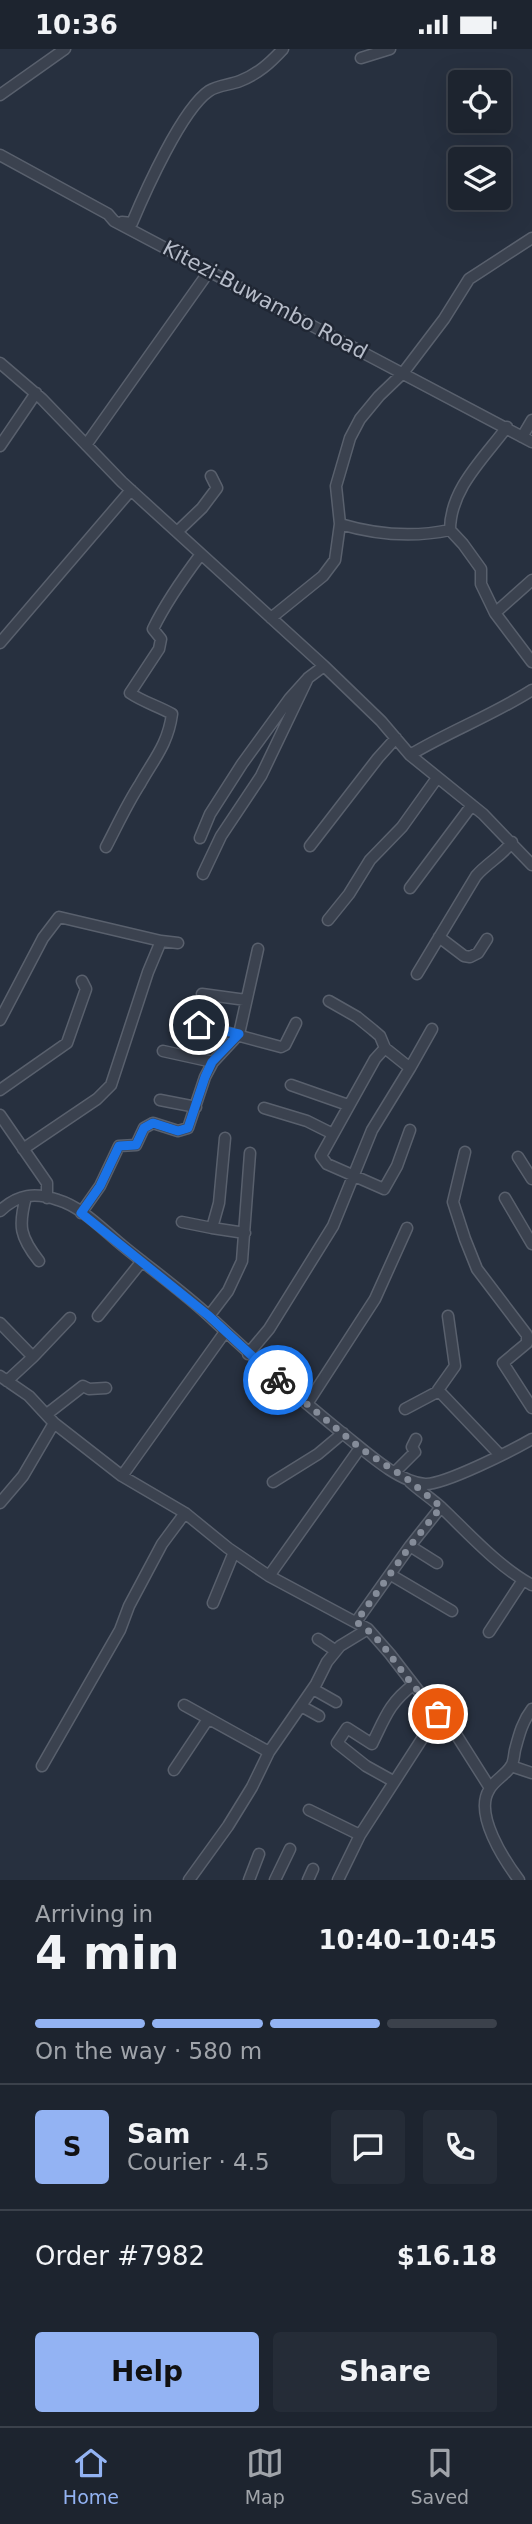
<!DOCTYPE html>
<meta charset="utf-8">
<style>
:root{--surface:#1d242f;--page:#252c37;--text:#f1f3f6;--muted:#a0a4aa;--line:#3b414b;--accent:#93b3f3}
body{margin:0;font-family:"DejaVu Sans",sans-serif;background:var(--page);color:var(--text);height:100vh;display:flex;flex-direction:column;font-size:26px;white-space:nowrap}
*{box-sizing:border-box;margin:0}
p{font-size:23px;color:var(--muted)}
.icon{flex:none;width:38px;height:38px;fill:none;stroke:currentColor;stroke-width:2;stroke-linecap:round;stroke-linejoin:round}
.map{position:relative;height:1831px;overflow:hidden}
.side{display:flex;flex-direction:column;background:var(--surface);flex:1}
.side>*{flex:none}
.tools{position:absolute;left:448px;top:21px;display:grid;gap:14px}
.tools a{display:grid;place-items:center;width:63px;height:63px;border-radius:7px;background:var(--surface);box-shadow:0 7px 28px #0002,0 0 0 2px var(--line);font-size:35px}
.pin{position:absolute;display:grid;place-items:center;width:60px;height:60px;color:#fff;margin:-30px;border:4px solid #fff;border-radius:50%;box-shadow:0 2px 7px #0007}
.courier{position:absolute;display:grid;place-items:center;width:70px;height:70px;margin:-35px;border:5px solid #1a73e8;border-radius:50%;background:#fff;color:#222;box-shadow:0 2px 9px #0007}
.head em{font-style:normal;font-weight:700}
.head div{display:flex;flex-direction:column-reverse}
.head{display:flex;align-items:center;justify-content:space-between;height:119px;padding:0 35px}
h1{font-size:46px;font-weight:700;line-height:52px}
.bar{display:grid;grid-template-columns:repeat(4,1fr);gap:10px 7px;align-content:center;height:84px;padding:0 35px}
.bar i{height:9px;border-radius:5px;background:var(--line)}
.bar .on{background:var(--accent)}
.bar p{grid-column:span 4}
.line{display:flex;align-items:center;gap:18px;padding:0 35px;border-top:2px solid var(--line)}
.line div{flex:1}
.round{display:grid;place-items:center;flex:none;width:74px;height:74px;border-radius:7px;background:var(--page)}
.action{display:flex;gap:14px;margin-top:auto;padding:14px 35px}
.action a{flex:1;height:80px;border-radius:7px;background:var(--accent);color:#111;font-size:28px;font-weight:700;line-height:80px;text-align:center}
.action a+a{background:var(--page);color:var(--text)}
.status{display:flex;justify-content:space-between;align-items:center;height:49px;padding:0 35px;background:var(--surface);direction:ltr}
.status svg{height:19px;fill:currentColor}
.dock{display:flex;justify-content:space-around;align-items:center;height:98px;border-top:2px solid var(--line);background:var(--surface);font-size:19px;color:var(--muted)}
.dock a{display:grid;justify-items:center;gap:4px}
.dock .on{color:var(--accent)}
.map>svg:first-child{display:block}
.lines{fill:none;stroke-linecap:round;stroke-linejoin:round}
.minor-casing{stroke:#59606d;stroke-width:13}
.minor{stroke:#3b424f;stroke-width:10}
.done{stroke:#858c99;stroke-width:7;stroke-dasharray:0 12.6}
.route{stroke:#1a73e8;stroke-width:9}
.labels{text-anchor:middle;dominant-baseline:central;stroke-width:5;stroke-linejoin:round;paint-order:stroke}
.street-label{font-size:21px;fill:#b7bdca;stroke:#202734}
</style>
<div class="status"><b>10:36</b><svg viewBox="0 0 49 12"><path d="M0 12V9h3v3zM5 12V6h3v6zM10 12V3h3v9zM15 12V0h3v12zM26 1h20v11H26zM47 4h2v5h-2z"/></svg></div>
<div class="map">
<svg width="532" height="1831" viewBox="0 0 532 1831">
<rect width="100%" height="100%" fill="#27303f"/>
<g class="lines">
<defs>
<path id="minor" d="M 361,9 L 390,0
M 0,46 L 65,0
M 0,106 L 108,165 L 114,172 L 532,393
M 122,173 L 132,174 C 145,143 182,60 209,42 C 218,36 230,36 240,32 C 258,25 270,14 283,0
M 0,314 L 42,350 L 122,433 L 324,617 L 381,672 L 410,706 L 483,765 L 532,816
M 522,388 L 532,371
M 86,396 L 210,221
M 0,397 L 36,344
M 340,475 C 377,486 412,489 450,481 L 463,495 L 481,520 L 481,535 L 495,564 L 532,613
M 450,481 C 450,440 484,409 507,378
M 178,482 L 202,459 L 217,439 L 211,427
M 495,564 L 532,531
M 271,569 L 323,527 L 335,511 L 340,475 L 336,437 L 350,389 L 360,370 L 379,347 L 403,324 L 444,270 L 469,230 L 532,189
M 0,594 L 131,441
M 410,706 C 450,682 493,666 532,641
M 200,789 L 210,765 L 242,715 L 290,649 L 308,629 L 324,617
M 310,797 L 378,709 L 396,689
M 106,798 C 117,777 127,755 140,735 C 154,710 168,695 172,665 C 158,657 143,653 130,644 L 159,600 L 161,590 L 153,580 C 166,553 183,529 201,505
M 203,825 L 221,787 L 261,727 L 308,629
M 410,839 L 472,756
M 328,871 L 349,845 L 370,811 L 402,778 L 437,729
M 439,888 L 464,907 L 470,908 L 478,904 L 487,890
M 417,925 L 476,827 C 487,814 502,807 512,793
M 202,945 L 246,951
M 0,971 L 43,889 L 59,868 L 161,892
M 199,976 L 281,998 L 285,996 L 296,974
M 385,999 L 375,1010 L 321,1107 L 327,1115 L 384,1140 L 397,1117 L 410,1081
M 163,1002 L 213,1013
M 410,1019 L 432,980
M 291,1036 L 348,1056
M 0,1041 L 67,994 L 86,940 L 82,932
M 160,1051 L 196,1058
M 264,1059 L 307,1072 L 333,1085
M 0,1066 L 47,1134 L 47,1149
M 225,1089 L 219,1154 L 212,1179 L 245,1184
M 23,1100 L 97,1050 L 111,1036 L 148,923 L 161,892 L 178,894
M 465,1103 L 453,1153 L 465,1190 L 477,1220 L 527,1286 L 527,1294 L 503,1314 L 532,1359
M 518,1108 L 532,1130
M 26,1148 C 18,1177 20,1188 39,1212
M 505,1149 L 532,1195
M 0,1162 C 18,1145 35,1143 58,1151 C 82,1158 103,1181 123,1197 C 151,1220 182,1242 209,1267 C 252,1307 295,1346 341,1383 C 363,1400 397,1433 425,1435 C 444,1436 513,1401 532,1390
M 81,1164 L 100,1137 L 119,1097 L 136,1096 L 144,1079 L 153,1074 L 178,1082 L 188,1079 L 205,1028 L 213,1013 L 239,985 L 258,900
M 182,1173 L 212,1179
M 98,1267 L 142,1212
M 209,1267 L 228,1242 L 242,1212 L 250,1104
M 448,1267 L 455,1317 L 438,1341 L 499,1405
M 0,1274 L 33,1308 L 7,1332
M 248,1305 L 269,1280 L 333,1177 L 372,1081 L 410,1019 L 385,999 L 380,987 L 373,981 L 357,968 L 329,952
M 33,1308 L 70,1269
M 0,1327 L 29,1347 L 54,1374 L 122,1427 L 185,1464 L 228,1499 L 269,1527 L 368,1580 L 390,1605 L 424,1649 L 452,1679 L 490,1739
M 307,1355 L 375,1250 L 407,1179
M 405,1360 L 439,1342
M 47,1365 L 83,1337 L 89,1340 L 106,1339
M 395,1423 L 415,1403 L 412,1398 L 416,1390
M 122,1427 L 225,1283
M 273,1433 L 318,1405 L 343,1384
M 410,1433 C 421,1443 434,1451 444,1461 C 471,1487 499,1518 532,1536
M 0,1454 L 23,1427 L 54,1374
M 410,1497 L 437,1514
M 391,1526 L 452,1562
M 269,1527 L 360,1399
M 213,1554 L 234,1503
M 356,1573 L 410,1497 L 441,1458
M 489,1583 L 523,1531
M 318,1590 L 336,1602
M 313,1640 L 336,1653
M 184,1656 L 269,1703
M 301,1657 L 319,1667
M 42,1717 L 120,1581 L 129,1557 L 162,1495 L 185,1464
M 511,1717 L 532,1724
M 174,1721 L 208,1670
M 393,1732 L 366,1717 L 337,1694 L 347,1679 L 372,1695 C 385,1669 389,1654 413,1636
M 309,1761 L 360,1786
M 189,1831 L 228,1777 L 252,1738 L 269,1703 L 316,1635 L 327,1613 L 340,1597 L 368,1580
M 249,1831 L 259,1805
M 275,1831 L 290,1800
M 308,1831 L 313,1820
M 338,1831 L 360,1786 L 438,1665
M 519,1831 C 504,1811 474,1765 489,1741 C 494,1731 506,1726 511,1717 C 514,1713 514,1705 515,1701 C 519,1686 522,1673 532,1660"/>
</defs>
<use href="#minor" class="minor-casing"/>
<use href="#minor" class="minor"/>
</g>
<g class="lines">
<path class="done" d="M 278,1331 L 360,1399 L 410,1432 L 441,1458 L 410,1497 L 356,1573 C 377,1585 388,1604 402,1622 C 413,1637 426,1651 438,1665"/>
<path class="route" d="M 199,976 L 239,985 L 212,1013 L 205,1028 L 188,1079 L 178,1082 L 153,1074 L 144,1079 L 136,1096 L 119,1097 L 100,1137 L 81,1164 L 209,1267 L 278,1331"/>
</g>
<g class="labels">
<g class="street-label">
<text transform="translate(265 251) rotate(28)">Kitezi-Buwambo Road</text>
</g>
</g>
</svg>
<div class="tools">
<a><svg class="icon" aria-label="locate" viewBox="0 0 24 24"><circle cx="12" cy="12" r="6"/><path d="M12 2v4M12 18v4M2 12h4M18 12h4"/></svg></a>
<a><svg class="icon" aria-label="layers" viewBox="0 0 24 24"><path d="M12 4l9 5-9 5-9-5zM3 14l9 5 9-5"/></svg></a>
</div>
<div class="pin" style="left:438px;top:1665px;background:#ea580c"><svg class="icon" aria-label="bag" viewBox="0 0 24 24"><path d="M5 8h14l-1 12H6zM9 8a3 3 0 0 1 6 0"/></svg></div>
<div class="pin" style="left:199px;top:976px;background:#1f2937"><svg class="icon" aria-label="home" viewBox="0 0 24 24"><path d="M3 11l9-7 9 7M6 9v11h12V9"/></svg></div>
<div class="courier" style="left:278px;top:1331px"><svg class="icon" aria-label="bike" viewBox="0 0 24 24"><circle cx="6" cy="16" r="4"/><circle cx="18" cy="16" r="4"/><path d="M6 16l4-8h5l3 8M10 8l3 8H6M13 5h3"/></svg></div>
</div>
<section class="side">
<div class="head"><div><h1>4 min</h1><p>Arriving in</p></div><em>10:40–10:45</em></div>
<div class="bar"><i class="on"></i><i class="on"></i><i class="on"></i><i></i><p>On the way · 580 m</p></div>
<div class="line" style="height:126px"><b class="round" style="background:var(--accent);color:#111">S</b><div><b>Sam</b><p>Courier · 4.5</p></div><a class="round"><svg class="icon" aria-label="chat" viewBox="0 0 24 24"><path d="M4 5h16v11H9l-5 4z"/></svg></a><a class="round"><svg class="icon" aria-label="phone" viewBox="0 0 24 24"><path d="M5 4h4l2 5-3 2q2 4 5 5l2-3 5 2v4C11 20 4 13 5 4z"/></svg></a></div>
<div class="line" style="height:91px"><div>Order #7982</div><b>$16.18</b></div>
<div class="action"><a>Help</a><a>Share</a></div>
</section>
<nav class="dock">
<a class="on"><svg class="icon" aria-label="home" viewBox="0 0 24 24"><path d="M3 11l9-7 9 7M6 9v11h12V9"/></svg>Home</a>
<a><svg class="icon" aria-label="map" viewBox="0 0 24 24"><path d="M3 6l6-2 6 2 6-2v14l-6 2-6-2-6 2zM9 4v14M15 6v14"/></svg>Map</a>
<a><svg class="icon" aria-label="saved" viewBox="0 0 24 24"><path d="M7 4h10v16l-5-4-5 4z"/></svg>Saved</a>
</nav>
